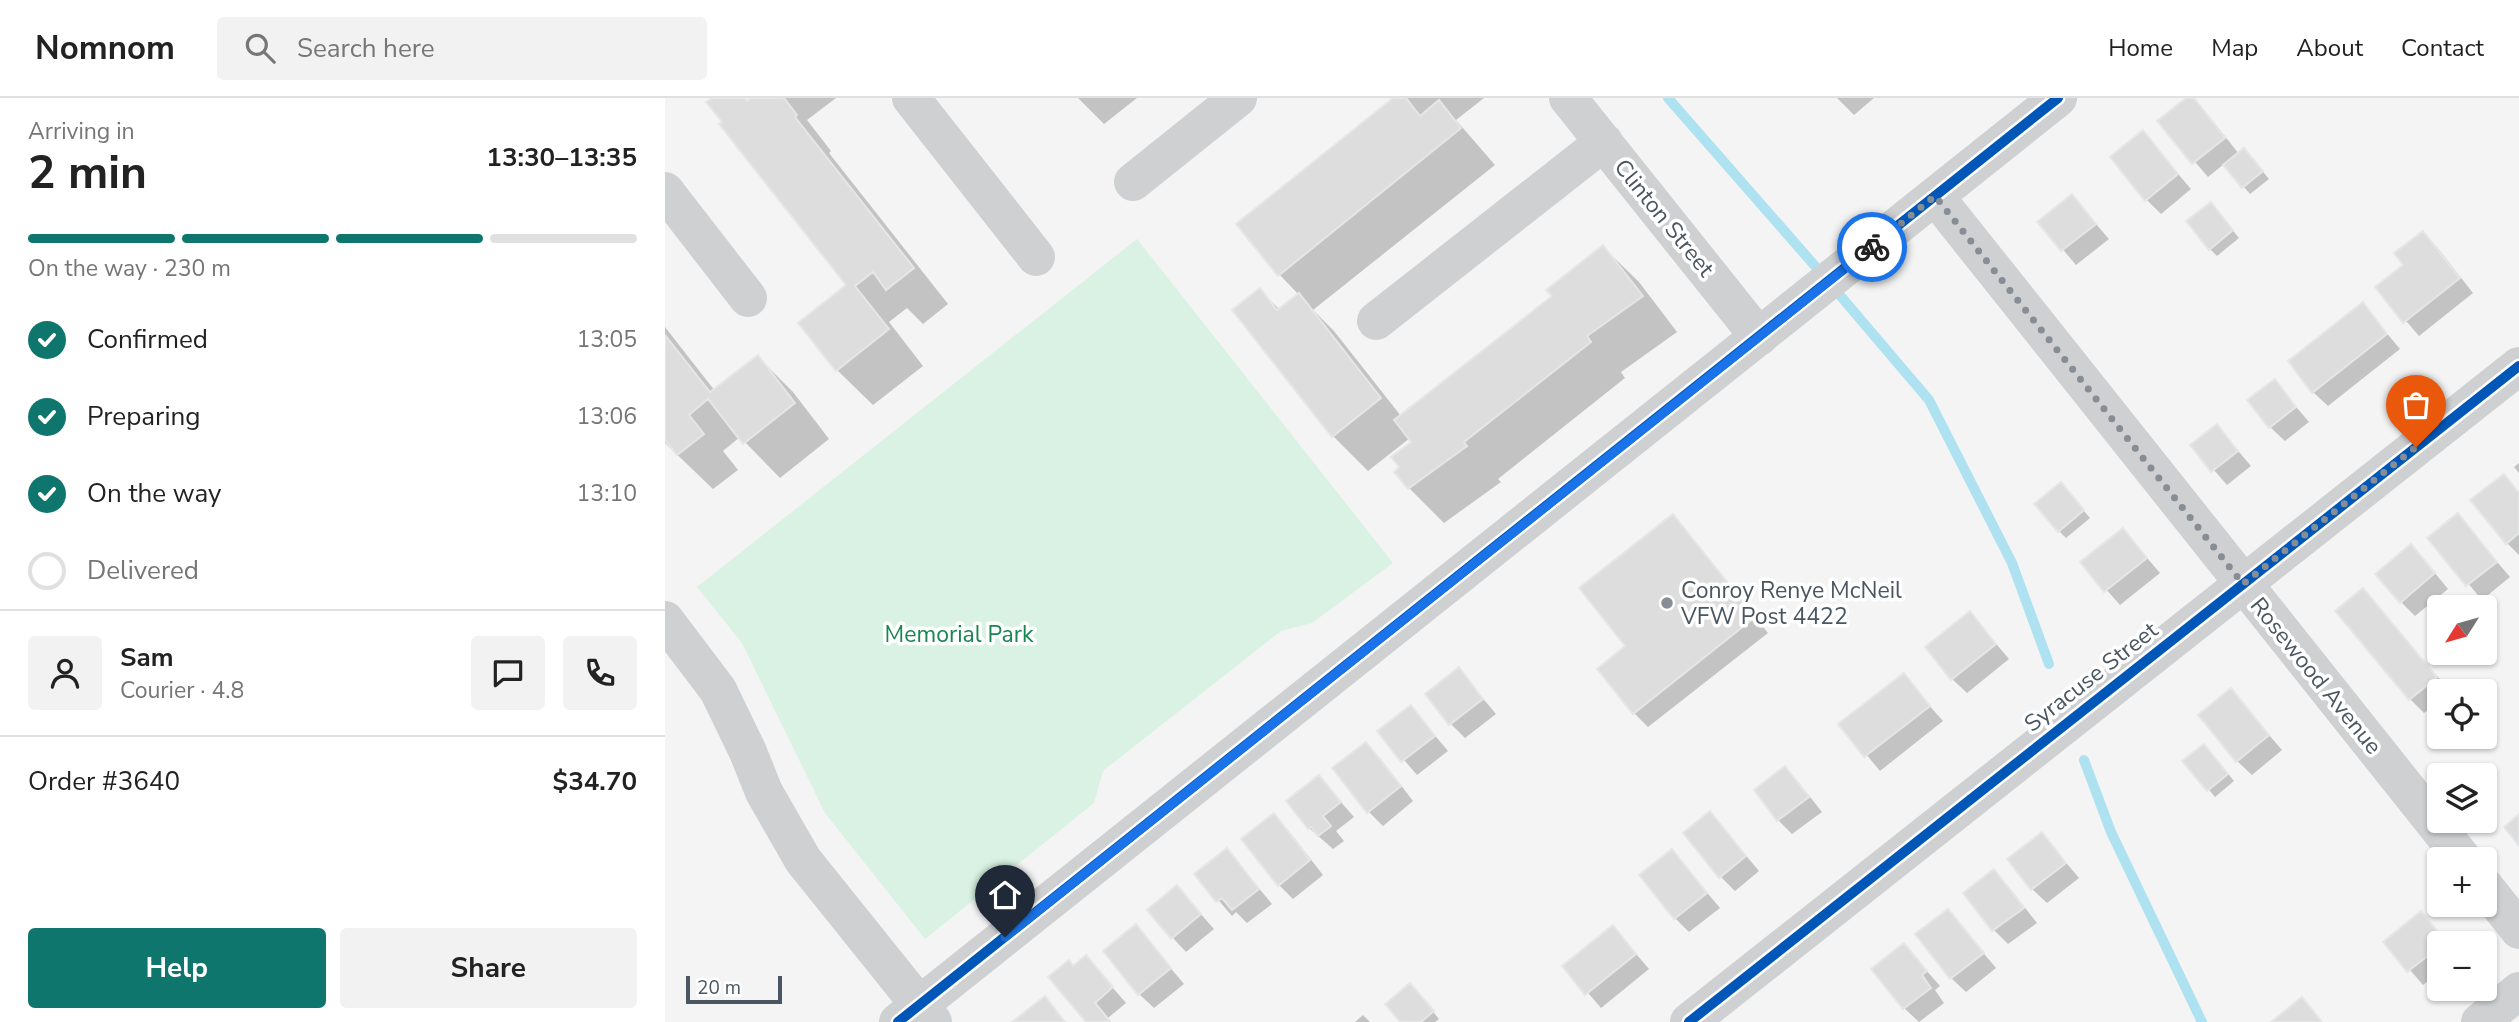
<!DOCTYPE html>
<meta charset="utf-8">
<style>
:root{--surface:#fff;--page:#f2f2f2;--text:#222;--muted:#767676;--line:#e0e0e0;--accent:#0f766e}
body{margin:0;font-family:"Nunito Sans",sans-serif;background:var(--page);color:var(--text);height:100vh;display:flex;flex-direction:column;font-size:26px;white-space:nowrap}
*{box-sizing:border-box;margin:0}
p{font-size:23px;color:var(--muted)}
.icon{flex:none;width:38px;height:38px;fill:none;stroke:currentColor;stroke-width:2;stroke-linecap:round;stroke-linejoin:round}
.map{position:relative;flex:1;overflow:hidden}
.side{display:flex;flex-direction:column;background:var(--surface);width:665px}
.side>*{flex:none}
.needle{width:46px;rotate:233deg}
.controls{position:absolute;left:1762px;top:497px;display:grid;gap:14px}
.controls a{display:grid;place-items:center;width:70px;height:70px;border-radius:7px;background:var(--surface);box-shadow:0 2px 5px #0004;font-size:35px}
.scale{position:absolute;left:21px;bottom:18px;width:96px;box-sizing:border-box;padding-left:7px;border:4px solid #4a5661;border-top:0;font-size:19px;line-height:24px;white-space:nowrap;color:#4a5661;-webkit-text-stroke:5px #fff;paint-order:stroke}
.pin{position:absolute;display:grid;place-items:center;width:60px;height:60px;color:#fff;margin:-72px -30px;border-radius:50% 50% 50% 0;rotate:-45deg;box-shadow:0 0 7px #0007}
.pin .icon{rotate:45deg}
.courier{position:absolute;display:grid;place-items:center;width:70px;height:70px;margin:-35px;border:5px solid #1a73e8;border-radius:50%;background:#fff;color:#222;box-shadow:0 2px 9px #0007}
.headline em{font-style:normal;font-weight:700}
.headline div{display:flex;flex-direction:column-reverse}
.headline{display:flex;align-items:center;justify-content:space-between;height:119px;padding:0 28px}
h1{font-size:46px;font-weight:700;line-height:52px}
.bar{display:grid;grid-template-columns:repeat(4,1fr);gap:10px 7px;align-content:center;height:84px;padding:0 28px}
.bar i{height:9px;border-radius:5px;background:var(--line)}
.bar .current{background:var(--accent)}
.bar p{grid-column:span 4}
.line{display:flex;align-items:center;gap:18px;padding:0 28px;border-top:2px solid var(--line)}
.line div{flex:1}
.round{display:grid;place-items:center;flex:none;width:74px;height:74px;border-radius:7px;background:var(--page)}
ol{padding:0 28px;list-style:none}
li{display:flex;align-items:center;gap:21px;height:77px}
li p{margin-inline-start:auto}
li .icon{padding:7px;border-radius:50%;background:var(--accent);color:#fff;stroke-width:4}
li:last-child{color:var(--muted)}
li i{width:38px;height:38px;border:4px solid var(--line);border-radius:50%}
.button{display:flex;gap:14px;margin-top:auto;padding:14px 28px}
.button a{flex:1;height:80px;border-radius:7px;background:var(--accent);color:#fff;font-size:28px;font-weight:700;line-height:80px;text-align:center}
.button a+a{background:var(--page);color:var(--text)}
header{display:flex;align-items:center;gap:42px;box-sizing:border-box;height:98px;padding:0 35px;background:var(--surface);border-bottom:2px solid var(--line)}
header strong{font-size:33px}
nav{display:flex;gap:38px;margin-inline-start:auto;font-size:24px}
.search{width:490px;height:63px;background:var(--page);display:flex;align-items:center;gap:18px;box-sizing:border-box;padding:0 24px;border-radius:7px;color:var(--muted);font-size:26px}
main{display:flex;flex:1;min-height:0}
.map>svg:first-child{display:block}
.green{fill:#d9f2e3}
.shadow{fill:#0003}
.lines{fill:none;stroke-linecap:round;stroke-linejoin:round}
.stream{stroke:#aee2f0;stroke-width:10}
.building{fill:#ddddde;stroke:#e5e6e7;stroke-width:2}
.minor{stroke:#ced0d2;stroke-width:38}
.cycleway-casing{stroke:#fff;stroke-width:15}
.cycleway{stroke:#0057b8;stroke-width:10}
.done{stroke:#868d94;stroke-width:7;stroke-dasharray:0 12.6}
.route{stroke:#1a73e8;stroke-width:9}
.poi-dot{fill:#868d94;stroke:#fff;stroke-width:2.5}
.labels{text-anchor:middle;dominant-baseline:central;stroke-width:7;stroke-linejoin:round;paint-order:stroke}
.street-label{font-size:23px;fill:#4a5661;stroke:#fff}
.poi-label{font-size:23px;fill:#4a5661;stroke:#fff;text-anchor:start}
.park-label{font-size:23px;fill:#17864f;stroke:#fff}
</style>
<header>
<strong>Nomnom</strong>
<div class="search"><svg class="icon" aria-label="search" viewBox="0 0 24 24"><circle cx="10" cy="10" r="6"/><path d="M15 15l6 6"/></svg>Search here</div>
<nav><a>Home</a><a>Map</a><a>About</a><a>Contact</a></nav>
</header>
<main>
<section class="side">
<div class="headline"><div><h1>2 min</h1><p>Arriving in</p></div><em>13:30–13:35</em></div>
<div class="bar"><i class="current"></i><i class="current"></i><i class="current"></i><i></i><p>On the way · 230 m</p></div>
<ol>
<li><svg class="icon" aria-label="check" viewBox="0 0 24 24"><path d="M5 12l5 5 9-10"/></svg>Confirmed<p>13:05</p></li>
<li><svg class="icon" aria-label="check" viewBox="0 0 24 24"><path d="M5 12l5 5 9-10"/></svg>Preparing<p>13:06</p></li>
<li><svg class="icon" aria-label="check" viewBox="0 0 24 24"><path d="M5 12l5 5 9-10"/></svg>On the way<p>13:10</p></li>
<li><i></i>Delivered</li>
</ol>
<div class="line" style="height:126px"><a class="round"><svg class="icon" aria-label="person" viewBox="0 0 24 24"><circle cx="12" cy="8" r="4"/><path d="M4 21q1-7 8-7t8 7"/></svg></a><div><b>Sam</b><p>Courier · 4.8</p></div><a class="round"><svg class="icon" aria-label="chat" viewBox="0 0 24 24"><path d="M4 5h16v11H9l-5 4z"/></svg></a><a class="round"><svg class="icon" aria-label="phone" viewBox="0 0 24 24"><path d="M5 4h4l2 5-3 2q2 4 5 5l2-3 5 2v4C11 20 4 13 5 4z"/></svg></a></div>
<div class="line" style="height:91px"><div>Order #3640</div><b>$34.70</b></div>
<div class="button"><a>Help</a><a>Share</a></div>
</section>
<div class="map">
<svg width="1854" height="924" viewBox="0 0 1854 924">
<rect width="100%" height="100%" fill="#f4f4f4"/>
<path class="green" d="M 472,141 L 728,465 L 647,525 L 616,533 L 438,673 L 429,705 L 260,841 L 160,715 L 77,545 L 32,489 Z"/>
<path class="shadow" d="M 50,0 L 80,0 L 84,4 L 89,0 L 171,0 L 142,22 L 166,53 L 164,55 L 283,206 L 258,226 L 242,210 L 224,224 L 258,268 L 208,307 L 172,272 L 135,225 L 183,188 L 59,24 Z
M 413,0 L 472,0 L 439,26 Z
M 731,0 L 819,0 L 791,22 L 830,67 L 648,212 L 669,233 L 736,318 L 889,198 L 938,149 L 974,184 L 1012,234 L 956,274 L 960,280 L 833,381 L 836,384 L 779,425 L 744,390 L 736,369 L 748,344 L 745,340 L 703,373 L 668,338 L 595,192 L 615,212 L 634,197 L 614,176 Z
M 1172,0 L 1209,0 L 1189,17 Z
M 1524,0 L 1527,0 L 1540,13 L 1574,56 L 1586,59 L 1604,81 L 1585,96 L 1559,66 L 1543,79 L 1495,23 Z
M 1478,35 L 1526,91 L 1496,116 L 1481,101 Z
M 1407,98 L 1444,141 L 1411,167 L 1375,124 Z
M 1552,113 L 1574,140 L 1552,158 L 1545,151 Z
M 1757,135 L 1772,149 L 1808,195 L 1754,238 L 1712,189 L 1740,167 Z
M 1698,207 L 1735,251 L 1663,308 L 1648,294 Z
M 0,229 L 50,293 L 93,259 L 128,294 L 164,341 L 115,380 L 75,339 L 58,353 L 73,372 L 48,391 L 0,345 Z
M 1610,284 L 1644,324 L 1620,343 L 1605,329 Z
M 1552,328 L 1586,368 L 1562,387 L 1527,347 Z
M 1854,365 L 1854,375 L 1849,369 Z
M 1838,378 L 1854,394 L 1854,457 L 1842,445 Z
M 1402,393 L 1425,420 L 1401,440 L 1394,433 Z
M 1793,418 L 1845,479 L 1817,502 L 1765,440 Z
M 1008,419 L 1022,433 L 1103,535 L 983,629 L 969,615 L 963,548 Z
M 1458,432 L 1495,475 L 1455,507 L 1418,465 Z
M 1760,463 L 1783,491 L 1750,518 L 1736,504 Z
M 1698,492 L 1785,593 L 1774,593 L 1774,603 L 1759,615 L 1745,601 Z
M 1305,515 L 1344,561 L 1302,595 L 1287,581 Z
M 794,572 L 831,616 L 800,640 L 786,626 Z
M 1238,578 L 1278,623 L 1215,673 L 1176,626 Z
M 1566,593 L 1617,652 L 1587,677 L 1572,663 Z
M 746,609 L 783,653 L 752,677 L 714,633 Z
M 701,646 L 715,660 L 748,703 L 718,728 L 704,714 Z
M 1546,655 L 1569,683 L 1550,699 L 1520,663 Z
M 1120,671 L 1134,685 L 1157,714 L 1127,736 L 1113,722 Z
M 654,679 L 689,719 L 671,733 L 679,743 L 668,751 L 644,730 Z
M 1045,715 L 1094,773 L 1070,793 L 1055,778 Z
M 608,718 L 623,732 L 658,777 L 628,801 L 614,787 Z
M 1377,736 L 1414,780 L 1382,805 L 1367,791 Z
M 562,752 L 607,806 L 582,825 L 571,814 L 567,818 L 531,776 Z
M 1007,753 L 1055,810 L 1024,834 L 1010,820 L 977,777 Z
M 1329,773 L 1343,788 L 1372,825 L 1343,846 L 1329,832 L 1301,795 Z
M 512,789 L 549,831 L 521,854 L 507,839 Z
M 1283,813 L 1331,870 L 1301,894 L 1286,880 Z
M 1756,816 L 1783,845 L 1774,845 L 1774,874 L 1758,887 L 1721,844 Z
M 471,829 L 519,886 L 489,910 L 474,896 Z
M 948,829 L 984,871 L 936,910 L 900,868 Z
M 1239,847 L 1275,888 L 1270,892 L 1279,905 L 1254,924 L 1239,910 L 1209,871 Z
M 421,859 L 461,905 L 443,920 L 446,924 L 423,924 L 409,869 Z
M 752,894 L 774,921 L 770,924 L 738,924 Z
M 698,917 L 705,924 L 690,924 Z"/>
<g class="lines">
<path class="stream" d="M 1003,0 L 1157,176
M 1167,188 L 1264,302 L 1347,465 L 1384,566
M 1419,662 L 1446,734 L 1537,924"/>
</g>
<path class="building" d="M 47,0 L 80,0 L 82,3 L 86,0 L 119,0 L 132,17 L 130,19 L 249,170 L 221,192 L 208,174 L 190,188 L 224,231 L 171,273 L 133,225 L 181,187 L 54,26 L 57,24 L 41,4 Z
M 728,0 L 741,0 L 755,18 L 774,2 L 796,30 L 613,178 L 571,126 Z
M 1521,0 L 1529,0 L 1560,40 L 1527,66 L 1492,23 Z
M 1478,32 L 1513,76 L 1480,103 L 1445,59 Z
M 1579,50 L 1598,73 L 1577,90 L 1558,67 Z
M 1407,96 L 1431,126 L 1396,153 L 1372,124 Z
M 1546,104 L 1568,132 L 1544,152 L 1521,123 Z
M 1758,133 L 1795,180 L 1738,225 L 1710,189 L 1738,167 L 1729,155 Z
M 938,147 L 978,198 L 922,238 L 926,244 L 799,344 L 802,348 L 743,391 L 729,374 L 734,369 L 726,359 L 746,344 L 729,322 L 887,198 L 881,192 Z
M 595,190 L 612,212 L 634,195 L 716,300 L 667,339 L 567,212 Z
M 1698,204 L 1722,236 L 1647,295 L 1623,263 Z
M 0,237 L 45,294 L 93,257 L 130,305 L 78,346 L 43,301 L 24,317 L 39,336 L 12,357 L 0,342 Z
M 1610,281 L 1631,309 L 1604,330 L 1582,302 Z
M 1552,326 L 1573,353 L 1546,374 L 1525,347 Z
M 1839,376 L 1854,395 L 1854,435 L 1841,446 L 1805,402 Z
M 1396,384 L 1419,412 L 1393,434 L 1369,406 Z
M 1793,415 L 1832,464 L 1801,488 L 1762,440 Z
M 1008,416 L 1090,519 L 968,616 L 932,571 L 960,548 L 914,490 Z
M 1458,430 L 1482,460 L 1439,494 L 1415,464 Z
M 1746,446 L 1770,475 L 1735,505 L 1710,476 Z
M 1698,490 L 1772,579 L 1744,602 L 1670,513 Z
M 1305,513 L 1331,546 L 1286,582 L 1260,549 Z
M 794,569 L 818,601 L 784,627 L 760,596 Z
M 1239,575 L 1265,608 L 1199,659 L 1173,626 Z
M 1566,590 L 1604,637 L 1571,664 L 1533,617 Z
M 746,607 L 770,638 L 736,664 L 712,633 Z
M 701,644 L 736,688 L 702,715 L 667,670 Z
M 1539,646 L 1563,676 L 1542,693 L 1517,663 Z
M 1120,668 L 1144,699 L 1112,723 L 1089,692 Z
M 654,677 L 676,704 L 658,718 L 666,728 L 653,738 L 646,729 L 643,731 L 621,703 Z
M 1045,713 L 1081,758 L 1054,780 L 1018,735 Z
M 609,715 L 645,762 L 613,788 L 576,741 Z
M 1854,716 L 1854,748 L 1839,729 Z
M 1377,734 L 1401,765 L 1366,792 L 1342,761 Z
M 562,750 L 594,791 L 567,812 L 557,800 L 551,804 L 529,776 Z
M 1007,751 L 1042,795 L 1009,821 L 974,777 Z
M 1329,771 L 1359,810 L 1327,833 L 1298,795 Z
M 512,787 L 536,816 L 506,841 L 482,812 Z
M 1283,811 L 1319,855 L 1285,881 L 1250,836 Z
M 1756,813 L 1781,844 L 1774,845 L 1774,849 L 1742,874 L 1718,844 Z
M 471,826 L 506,870 L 473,897 L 438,853 Z
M 948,827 L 971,856 L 920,897 L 897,868 Z
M 1239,845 L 1262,873 L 1257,877 L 1266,890 L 1238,911 L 1206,871 Z
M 421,857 L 448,889 L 430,905 L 445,923 L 443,924 L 421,924 L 383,879 L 404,862 L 408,868 Z
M 745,885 L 769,913 L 756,924 L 735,924 L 720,906 Z
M 380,898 L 400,924 L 347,924 Z
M 1637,899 L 1657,924 L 1606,924 Z"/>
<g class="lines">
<path class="minor" d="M 246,0 L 371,159
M 903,0 L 1094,239
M 468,84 L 573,0
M 0,93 L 83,200
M 1270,98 L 1798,761
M 711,223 L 939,44
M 0,522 L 53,592 L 83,654 L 99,694 L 138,762 L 268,924
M 1820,789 L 1854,832
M 233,924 L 1393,0
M 1024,924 L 1854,268
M 1815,924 L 1854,893"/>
<defs>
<path id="cycleway" d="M 233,924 L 1393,0
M 1024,924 L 1854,268"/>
</defs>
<use href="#cycleway" class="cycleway-casing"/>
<use href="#cycleway" class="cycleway"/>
</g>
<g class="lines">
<path class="done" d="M 1207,149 L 1270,98 L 1578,486 L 1751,349"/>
<path class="route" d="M 340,839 L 1207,149"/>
</g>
<circle class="poi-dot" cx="1002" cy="505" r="7"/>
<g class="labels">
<g class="street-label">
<text transform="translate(999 120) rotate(51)">Clinton Street</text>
<text transform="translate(1651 578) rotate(51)">Rosewood Avenue</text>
<text transform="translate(1426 579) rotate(-38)">Syracuse Street</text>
</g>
<g class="poi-label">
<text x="1016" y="492">Conroy Renye McNeil<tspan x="1016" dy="26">VFW Post 4422</tspan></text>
</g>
<g class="park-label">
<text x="294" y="536">Memorial Park</text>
</g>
</g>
</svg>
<div class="controls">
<a><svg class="needle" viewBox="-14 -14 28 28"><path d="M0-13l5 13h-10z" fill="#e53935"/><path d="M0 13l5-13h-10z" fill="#767676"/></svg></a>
<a><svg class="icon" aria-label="locate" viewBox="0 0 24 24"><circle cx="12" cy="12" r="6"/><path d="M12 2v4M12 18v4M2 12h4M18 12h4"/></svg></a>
<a><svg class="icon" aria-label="layers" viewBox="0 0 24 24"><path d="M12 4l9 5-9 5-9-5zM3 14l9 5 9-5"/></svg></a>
<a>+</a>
<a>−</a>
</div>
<div class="scale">20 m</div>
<div class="pin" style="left:1751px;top:349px;background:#ea580c"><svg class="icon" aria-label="bag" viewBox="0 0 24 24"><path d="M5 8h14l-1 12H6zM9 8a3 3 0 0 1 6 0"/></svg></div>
<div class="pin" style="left:340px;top:839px;background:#1f2937"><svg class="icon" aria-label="home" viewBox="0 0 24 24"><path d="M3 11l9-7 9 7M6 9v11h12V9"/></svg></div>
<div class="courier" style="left:1207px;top:149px"><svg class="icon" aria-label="bike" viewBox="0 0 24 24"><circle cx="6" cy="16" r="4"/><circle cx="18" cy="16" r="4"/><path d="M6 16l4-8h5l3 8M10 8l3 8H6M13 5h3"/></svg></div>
</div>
</main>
